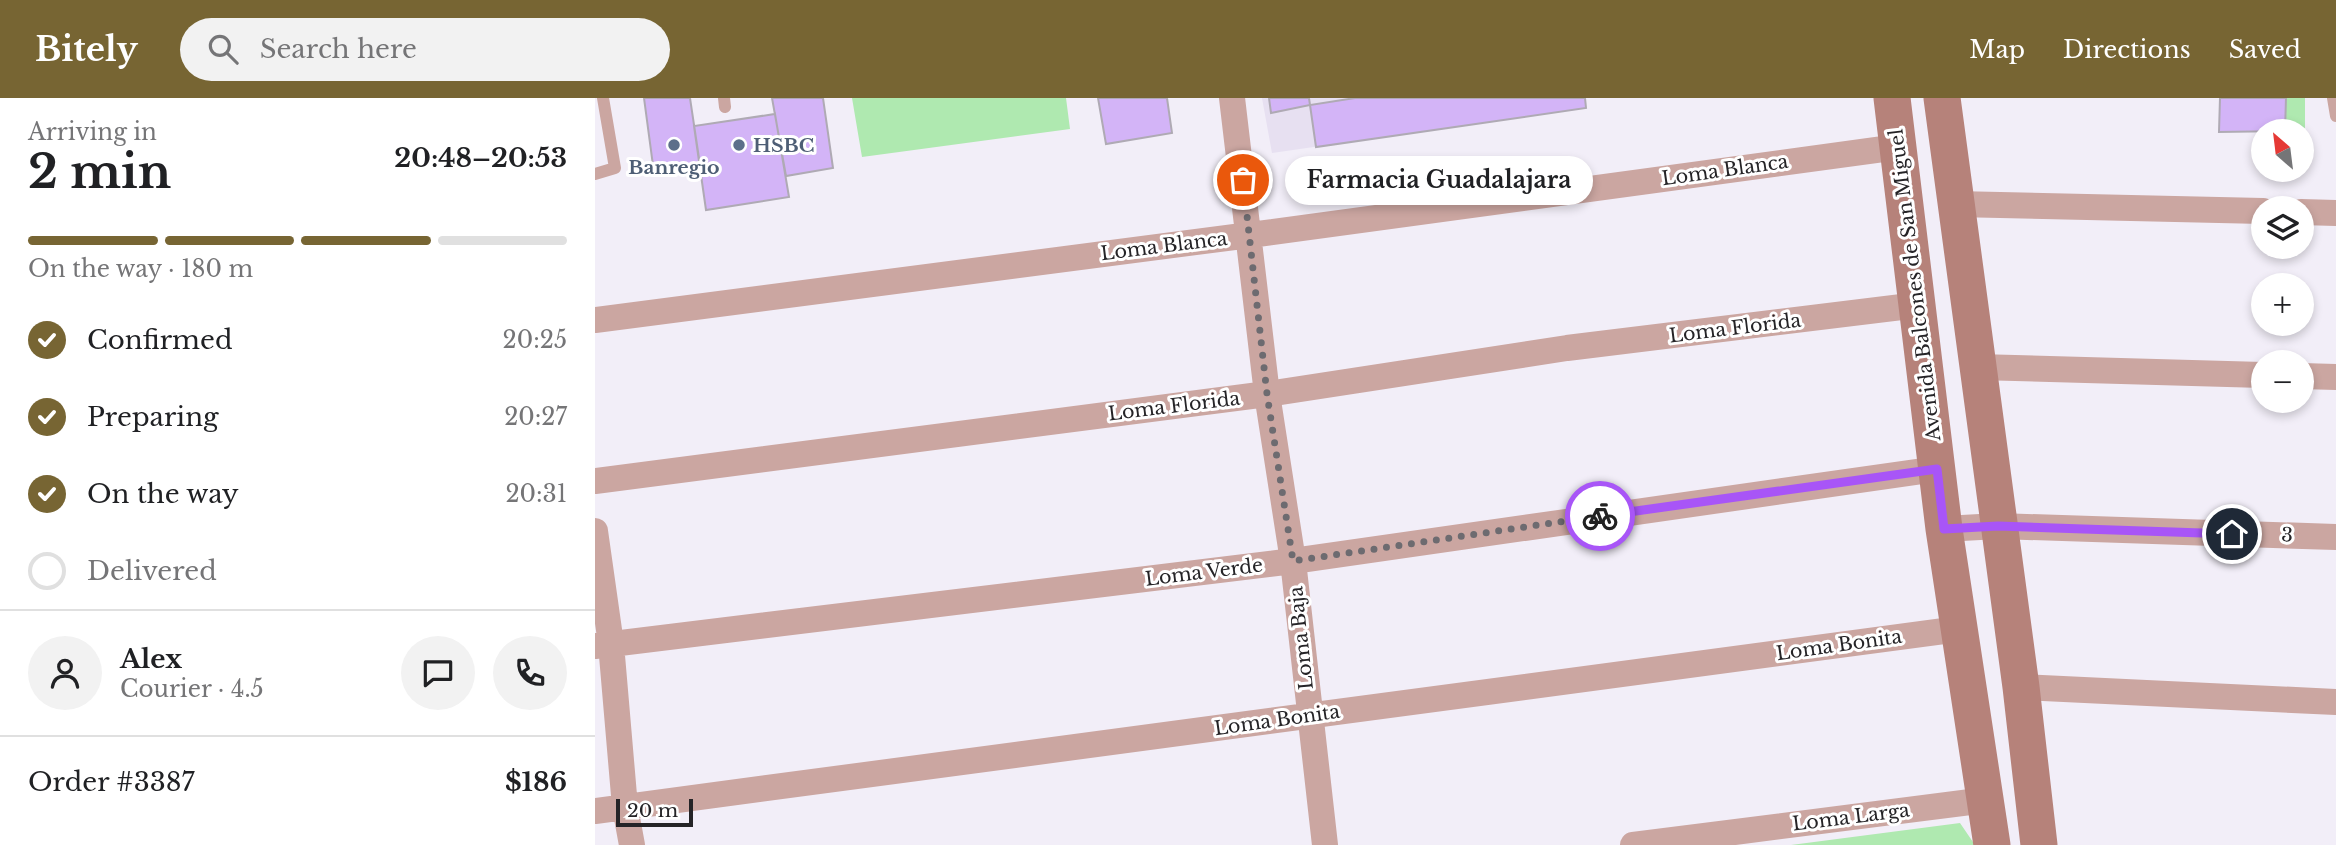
<!DOCTYPE html>
<meta charset="utf-8">
<style>
:root{--surface:#fff;--page:#f2f2f2;--text:#202124;--muted:#757577;--line:#e0e0e0;--accent:#776533}
body{margin:0;font-family:"Libre Baskerville",serif;background:var(--page);color:var(--text);height:100vh;display:flex;flex-direction:column;font-size:26px;white-space:nowrap}
*{box-sizing:border-box;margin:0}
p{font-size:23px;color:var(--muted)}
.icon{flex:none;width:38px;height:38px;fill:none;stroke:currentColor;stroke-width:2;stroke-linecap:round;stroke-linejoin:round}
.map{position:relative;flex:1;overflow:hidden}
.details{display:flex;flex-direction:column;background:var(--surface);width:595px}
.details>*{flex:none}
.needle{width:46px;rotate:332deg}
.tools{position:absolute;left:1656px;top:21px;display:grid;gap:14px}
.tools a{display:grid;place-items:center;width:63px;height:63px;border-radius:50%;background:var(--surface);box-shadow:0 4px 10px #0003;font-size:35px}
.scale{position:absolute;left:21px;bottom:18px;width:77px;box-sizing:border-box;padding-left:7px;border:4px solid #252427;border-top:0;font-size:19px;line-height:24px;white-space:nowrap;color:#252427;-webkit-text-stroke:5px #fff;paint-order:stroke}
.pin{position:absolute;display:grid;place-items:center;width:60px;height:60px;color:#fff;margin:-30px;border:4px solid #fff;border-radius:50%;box-shadow:0 2px 7px #0007}
.courier{position:absolute;display:grid;place-items:center;width:70px;height:70px;margin:-35px;border:5px solid #a855f7;border-radius:50%;background:#fff;color:#222;box-shadow:0 2px 9px #0007}
.bubble{position:absolute;height:49px;border-radius:24px;background:var(--surface);box-shadow:0 4px 10px #0003;font-size:23px;font-weight:700;line-height:49px;text-align:center}
.summary em{font-style:normal;font-weight:700}
.summary div{display:flex;flex-direction:column-reverse}
.summary{display:flex;align-items:center;justify-content:space-between;height:119px;padding:0 28px}
h1{font-size:46px;font-weight:700;line-height:52px}
.bar{display:grid;grid-template-columns:repeat(4,1fr);gap:10px 7px;align-content:center;height:84px;padding:0 28px}
.bar i{height:9px;border-radius:5px;background:var(--line)}
.bar .on{background:var(--accent)}
.bar p{grid-column:span 4}
.line{display:flex;align-items:center;gap:18px;padding:0 28px;border-top:2px solid var(--line)}
.line div{flex:1}
.round{display:grid;place-items:center;flex:none;width:74px;height:74px;border-radius:37px;background:var(--page)}
ol{padding:0 28px;list-style:none}
li{display:flex;align-items:center;gap:21px;height:77px}
li p{margin-inline-start:auto}
li .icon{padding:7px;border-radius:50%;background:var(--accent);color:#fff;stroke-width:4}
li:last-child{color:var(--muted)}
li i{width:38px;height:38px;border:4px solid var(--line);border-radius:50%}
header{display:flex;align-items:center;gap:42px;box-sizing:border-box;height:98px;padding:0 35px;background:var(--accent);color:#fff}
header strong{font-size:33px}
nav{display:flex;gap:38px;margin-inline-start:auto;font-size:24px}
.search{width:490px;height:63px;background:var(--page);display:flex;align-items:center;gap:18px;box-sizing:border-box;padding:0 24px;border-radius:38px;color:var(--muted);font-size:26px}
main{display:flex;flex:1;min-height:0}
.map>svg:first-child{display:block}
.built{fill:#e7e0f1}
.green{fill:#afe9b0}
.building{fill:#d3b4f7;stroke:#afaab4;stroke-width:2}
.lines{fill:none;stroke-linecap:round;stroke-linejoin:round}
.lane{stroke:#cba6a1;stroke-width:12}
.street{stroke:#cba6a1;stroke-width:26}
.secondary{stroke:#b6827a;stroke-width:37}
.done{stroke:#6d6b70;stroke-width:7;stroke-dasharray:0 12.6}
.route{stroke:#a855f7;stroke-width:9}
.service-dot{fill:#5c6f8a;stroke:#fff;stroke-width:2.5}
.labels{text-anchor:middle;dominant-baseline:central;stroke-width:6;stroke-linejoin:round;paint-order:stroke}
.service-label{font-size:19px;font-weight:bold;fill:#4e5e75;stroke:#fff;text-anchor:start}
.street-label{font-size:19px;fill:#252427;stroke:#fff}
</style>
<header>
<strong>Bitely</strong>
<div class="search"><svg class="icon" aria-label="search" viewBox="0 0 24 24"><circle cx="10" cy="10" r="6"/><path d="M15 15l6 6"/></svg>Search here</div>
<nav><a>Map</a><a>Directions</a><a>Saved</a></nav>
</header>
<main>
<section class="details">
<div class="summary"><div><h1>2 min</h1><p>Arriving in</p></div><em>20:48–20:53</em></div>
<div class="bar"><i class="on"></i><i class="on"></i><i class="on"></i><i></i><p>On the way · 180 m</p></div>
<ol>
<li><svg class="icon" aria-label="check" viewBox="0 0 24 24"><path d="M5 12l5 5 9-10"/></svg>Confirmed<p>20:25</p></li>
<li><svg class="icon" aria-label="check" viewBox="0 0 24 24"><path d="M5 12l5 5 9-10"/></svg>Preparing<p>20:27</p></li>
<li><svg class="icon" aria-label="check" viewBox="0 0 24 24"><path d="M5 12l5 5 9-10"/></svg>On the way<p>20:31</p></li>
<li><i></i>Delivered</li>
</ol>
<div class="line" style="height:126px"><a class="round"><svg class="icon" aria-label="person" viewBox="0 0 24 24"><circle cx="12" cy="8" r="4"/><path d="M4 21q1-7 8-7t8 7"/></svg></a><div><b>Alex</b><p>Courier · 4.5</p></div><a class="round"><svg class="icon" aria-label="chat" viewBox="0 0 24 24"><path d="M4 5h16v11H9l-5 4z"/></svg></a><a class="round"><svg class="icon" aria-label="phone" viewBox="0 0 24 24"><path d="M5 4h4l2 5-3 2q2 4 5 5l2-3 5 2v4C11 20 4 13 5 4z"/></svg></a></div>
<div class="line" style="height:91px"><div>Order #3387</div><b>$186</b></div>
</section>
<div class="map">
<svg width="1741" height="747" viewBox="0 0 1741 747">
<rect width="100%" height="100%" fill="#f2eef8"/>
<path class="built" d="M 667,0 L 990,0 L 991,10 L 677,55 Z"/>
<path class="green" d="M 257,0 L 471,0 L 475,31 L 267,59 Z
M 1691,0 L 1710,0 L 1710,35 L 1690,33 Z
M 1365,725 L 1380,747 L 1196,747 Z"/>
<path class="building" d="M 49,0 L 95,0 L 105,67 L 59,75 Z
M 177,0 L 228,0 L 238,70 L 191,78 Z
M 503,0 L 572,0 L 577,35 L 511,46 Z
M 674,0 L 714,0 L 715,7 L 676,15 Z
M 760,0 L 990,0 L 991,10 L 721,49 L 715,7 Z
M 1625,0 L 1691,0 L 1690,33 L 1624,34 Z
M 180,16 L 194,99 L 111,112 L 99,28 Z"/>
<g class="lines">
<path class="lane" d="M 129,0 L 130,9
M 1738,0 L 1741,18
M 0,76 L 20,70 L 8,0"/>
<path class="street" d="M 637,0 L 672,296 L 698,463 L 730,747
M 1360,106 L 1668,113
M 1706,114 L 1741,115
M 0,222 L 655,137 L 1303,49
M 1382,269 L 1668,277
M 1706,278 L 1741,279
M 0,383 L 672,296 L 972,250 L 1323,207
M 1349,431 L 1403,428 L 1741,439
M 0,433 L 16,546 L 30,709 L 37,747
M 0,548 L 698,463 L 1342,371
M 1426,589 L 1741,604
M 0,713 L 1364,531
M 1038,747 L 1391,702"/>
<path class="secondary" d="M 1297,0 L 1349,431 L 1397,747
M 1347,0 L 1426,589 L 1444,747"/>
</g>
<g class="lines">
<path class="done" d="M 648,82 L 672,296 L 698,463 L 1005,418"/>
<path class="route" d="M 1005,418 L 1342,371 L 1349,431 L 1403,428 L 1637,436"/>
</g>
<g class="service-dot">
<circle cx="79" cy="47" r="7"/>
<circle cx="144" cy="47" r="7"/>
</g>
<g class="labels">
<g class="service-label">
<text x="158" y="47">HSBC</text>
<text x="79" y="69" text-anchor="middle">Banregio</text>
</g>
<g class="street-label">
<text transform="translate(1130 72) rotate(-8)">Loma Blanca</text>
<text transform="translate(569 148) rotate(-7)">Loma Blanca</text>
<text transform="translate(1320 187) rotate(-97)">Avenida Balcones de San Miguel</text>
<text transform="translate(1140 230) rotate(-7)">Loma Florida</text>
<text transform="translate(579 308) rotate(-7)">Loma Florida</text>
<text transform="translate(1692 437) rotate(2)">3</text>
<text transform="translate(609 474) rotate(-7)">Loma Verde</text>
<text transform="translate(706 540) rotate(-96)">Loma Baja</text>
<text transform="translate(1244 547) rotate(-8)">Loma Bonita</text>
<text transform="translate(682 622) rotate(-8)">Loma Bonita</text>
<text transform="translate(1256 719) rotate(-7)">Loma Larga</text>
</g>
</g>
</svg>
<div class="tools">
<a><svg class="needle" viewBox="-14 -14 28 28"><path d="M0-13l5 13h-10z" fill="#e53935"/><path d="M0 13l5-13h-10z" fill="#757577"/></svg></a>
<a><svg class="icon" aria-label="layers" viewBox="0 0 24 24"><path d="M12 4l9 5-9 5-9-5zM3 14l9 5 9-5"/></svg></a>
<a>+</a>
<a>−</a>
</div>
<div class="scale">20 m</div>
<div class="pin" style="left:648px;top:82px;background:#ea580c"><svg class="icon" aria-label="bag" viewBox="0 0 24 24"><path d="M5 8h14l-1 12H6zM9 8a3 3 0 0 1 6 0"/></svg></div>
<div class="pin" style="left:1637px;top:436px;background:#1f2937"><svg class="icon" aria-label="home" viewBox="0 0 24 24"><path d="M3 11l9-7 9 7M6 9v11h12V9"/></svg></div>
<div class="courier" style="left:1005px;top:418px"><svg class="icon" aria-label="bike" viewBox="0 0 24 24"><circle cx="6" cy="16" r="4"/><circle cx="18" cy="16" r="4"/><path d="M6 16l4-8h5l3 8M10 8l3 8H6M13 5h3"/></svg></div>
<div class="bubble" style="left:690px;top:58px;width:308px">Farmacia Guadalajara</div>
</div>
</main>
